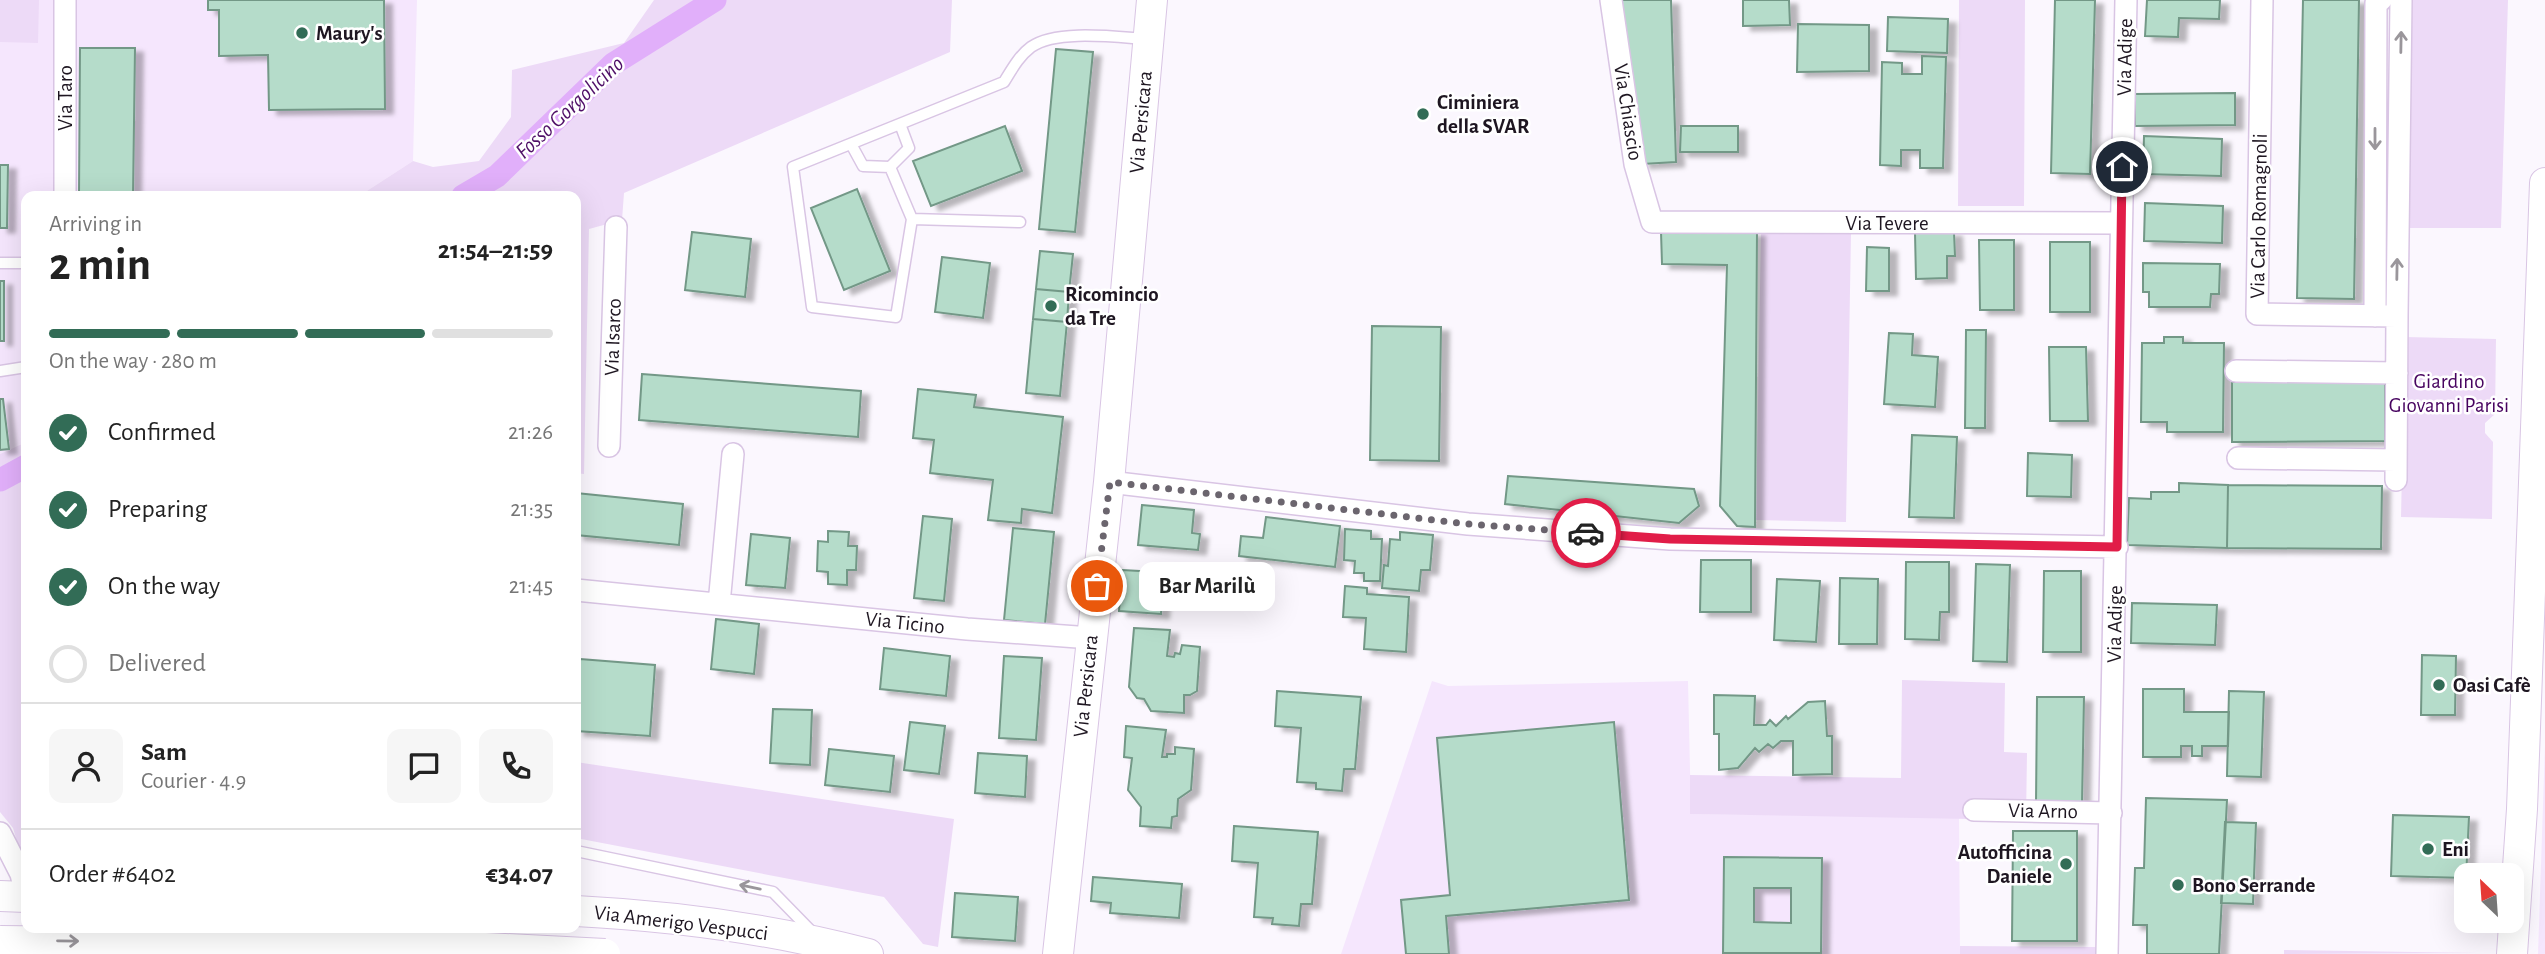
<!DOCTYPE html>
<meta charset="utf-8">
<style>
:root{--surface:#fff;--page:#f6f6f6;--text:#222;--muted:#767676;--line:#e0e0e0;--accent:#326c56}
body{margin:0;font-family:"Alegreya Sans",sans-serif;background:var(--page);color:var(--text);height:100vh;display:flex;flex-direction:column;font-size:26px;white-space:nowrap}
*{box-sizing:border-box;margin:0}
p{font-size:23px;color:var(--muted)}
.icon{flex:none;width:38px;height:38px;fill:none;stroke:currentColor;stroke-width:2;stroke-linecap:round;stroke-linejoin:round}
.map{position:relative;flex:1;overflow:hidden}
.details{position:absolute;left:21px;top:191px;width:560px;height:742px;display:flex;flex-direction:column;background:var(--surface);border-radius:14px;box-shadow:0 7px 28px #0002}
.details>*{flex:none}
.needle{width:46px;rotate:335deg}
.fabs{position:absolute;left:2454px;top:863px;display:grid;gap:14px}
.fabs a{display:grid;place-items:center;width:70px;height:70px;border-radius:14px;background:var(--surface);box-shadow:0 7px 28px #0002;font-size:35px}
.pin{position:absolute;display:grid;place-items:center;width:60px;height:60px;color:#fff;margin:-30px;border:4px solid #fff;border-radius:50%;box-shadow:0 2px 7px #0007}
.courier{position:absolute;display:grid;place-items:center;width:70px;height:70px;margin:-35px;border:5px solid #e11d48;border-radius:50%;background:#fff;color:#222;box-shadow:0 2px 9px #0007}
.bubble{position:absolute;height:49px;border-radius:14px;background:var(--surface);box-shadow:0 7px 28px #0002;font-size:23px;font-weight:600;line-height:49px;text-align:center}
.head em{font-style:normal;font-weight:600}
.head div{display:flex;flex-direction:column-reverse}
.head{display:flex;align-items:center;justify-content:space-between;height:119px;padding:0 28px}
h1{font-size:46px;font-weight:600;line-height:52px}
.bar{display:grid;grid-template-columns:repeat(4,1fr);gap:10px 7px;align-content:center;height:84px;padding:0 28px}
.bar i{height:9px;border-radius:5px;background:var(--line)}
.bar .on{background:var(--accent)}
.bar p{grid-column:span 4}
.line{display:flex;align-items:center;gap:18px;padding:0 28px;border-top:2px solid var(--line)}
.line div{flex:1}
.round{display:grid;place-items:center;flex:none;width:74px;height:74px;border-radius:14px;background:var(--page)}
ol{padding:0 28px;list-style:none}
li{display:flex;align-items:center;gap:21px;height:77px}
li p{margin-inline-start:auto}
li .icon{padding:7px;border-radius:50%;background:var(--accent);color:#fff;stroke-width:4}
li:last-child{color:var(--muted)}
li i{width:38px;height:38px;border:4px solid var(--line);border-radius:50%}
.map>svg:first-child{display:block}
.built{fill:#f5e6fd}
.green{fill:#eddaf7}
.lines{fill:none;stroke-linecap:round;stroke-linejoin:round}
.canal{stroke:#e1affa;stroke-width:23}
.building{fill:#b5dcca;stroke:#739887;stroke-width:2;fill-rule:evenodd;filter:url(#shadow)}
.lane-casing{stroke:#d9c5e4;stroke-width:13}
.street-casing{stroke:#d9c5e4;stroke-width:24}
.secondary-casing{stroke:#d9c5e4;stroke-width:32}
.lane{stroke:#fff;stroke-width:10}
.street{stroke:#fff;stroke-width:21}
.secondary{stroke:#fff;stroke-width:30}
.secondary-bridge-casing{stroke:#d9c5e4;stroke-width:32;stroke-linecap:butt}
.secondary-bridge{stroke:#fff;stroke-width:30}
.oneway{stroke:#9a969b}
.done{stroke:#6b656e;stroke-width:7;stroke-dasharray:0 12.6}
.route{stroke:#e11d48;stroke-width:9}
.poi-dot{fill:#326c56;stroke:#fff;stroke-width:2.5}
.labels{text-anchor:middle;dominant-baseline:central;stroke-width:5;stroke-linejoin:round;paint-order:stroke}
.poi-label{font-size:21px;font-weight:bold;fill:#1e1621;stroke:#fff;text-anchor:start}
.street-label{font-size:21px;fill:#1e1621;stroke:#fff}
.park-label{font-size:21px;fill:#47035f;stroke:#fff}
.water-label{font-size:23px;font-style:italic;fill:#501068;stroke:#fff}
</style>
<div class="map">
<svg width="2545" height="954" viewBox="0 0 2545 954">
<defs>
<filter id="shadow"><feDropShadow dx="8" dy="4.5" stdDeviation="2" flood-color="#0004"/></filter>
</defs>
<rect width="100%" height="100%" fill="#fbf7fe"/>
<path class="built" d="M 0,0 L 417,0 L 413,161 L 359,196 L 26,196 L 26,442 L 0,454 Z
M 1432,681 L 1448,686 L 1688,681 L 1691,814 L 1959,817 L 1960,954 L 1341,954 Z
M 2545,746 L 2545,954 L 2538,954 Z"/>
<path class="green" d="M 0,0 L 39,0 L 38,43 L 0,42 Z
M 654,0 L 952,0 L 950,52 L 624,193 L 622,220 L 589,229 L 584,474 L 576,473 L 576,196 L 359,196 L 413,161 L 433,167 L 479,161 L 511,117 L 512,70 L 624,43 Z
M 1959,0 L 2025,0 L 2024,206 L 1958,206 Z
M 2411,0 L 2508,0 L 2501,228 L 2409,228 Z
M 1761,231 L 1851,233 L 1846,522 L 1756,520 Z
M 2405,337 L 2496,339 L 2495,414 L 2485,423 L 2485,433 L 2493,442 L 2492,519 L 2401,517 Z
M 26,442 L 26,872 L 13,828 L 0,812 L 0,454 Z
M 1902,680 L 2005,683 L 2004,752 L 2027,753 L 2026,820 L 1690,814 L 1690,775 L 1901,778 Z
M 576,762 L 954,819 L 938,947 L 923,944 L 884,897 L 576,838 Z
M 1960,946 L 2095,947 L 2095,954 L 1960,954 Z
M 2284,950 L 2478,953 L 2284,954 Z"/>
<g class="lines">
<path class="canal" d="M 463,196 L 497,176 L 613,64 L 715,0
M 0,480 L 26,466"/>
</g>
<path class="building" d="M 208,0 L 384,0 L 385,109 L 269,110 L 268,55 L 219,56 L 219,10 L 208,10 Z
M 1621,0 L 1671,0 L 1676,162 L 1642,164 Z
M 1743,0 L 1789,0 L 1790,25 L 1743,26 Z
M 2055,0 L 2095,0 L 2090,174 L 2051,173 Z
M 2147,0 L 2220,0 L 2219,19 L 2179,18 L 2178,37 L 2145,36 Z
M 2303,0 L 2359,0 L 2354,299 L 2297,298 Z
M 1888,17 L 1948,19 L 1947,53 L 1887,51 Z
M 1798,24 L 1869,25 L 1869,71 L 1797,72 Z
M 80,48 L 135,48 L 133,196 L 79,196 Z
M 1056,49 L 1093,52 L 1075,232 L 1039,229 Z
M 1922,56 L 1946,57 L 1943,168 L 1920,168 L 1920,150 L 1901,150 L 1901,166 L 1880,165 L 1882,62 L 1902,63 L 1902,74 L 1922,74 Z
M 2235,93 L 2235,125 L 2135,126 L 2135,94 Z
M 1005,126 L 1022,171 L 931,206 L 913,161 Z
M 1681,126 L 1738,126 L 1738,152 L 1680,152 Z
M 2144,136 L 2222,139 L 2221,176 L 2143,174 Z
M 0,165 L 8,165 L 7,228 L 0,228 Z
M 857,189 L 890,271 L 844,290 L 811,208 Z
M 2145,203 L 2223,206 L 2222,243 L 2144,241 Z
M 692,232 L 751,239 L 745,297 L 685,290 Z
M 1661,232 L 1757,232 L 1755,527 L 1737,526 L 1720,506 L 1727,265 L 1662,264 Z
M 1954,232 L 1955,256 L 1947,256 L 1947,278 L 1916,279 L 1915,233 Z
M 1979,240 L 2014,240 L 2014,310 L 1980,310 Z
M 2050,242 L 2090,242 L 2090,312 L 2050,312 Z
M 1867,247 L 1889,248 L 1889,291 L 1866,291 Z
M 1040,251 L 1073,254 L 1069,292 L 1036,289 Z
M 942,257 L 990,263 L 983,318 L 935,312 Z
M 2143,263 L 2220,264 L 2219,294 L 2211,294 L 2210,307 L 2149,307 L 2149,292 L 2143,292 Z
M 0,281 L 4,281 L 4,341 L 0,341 Z
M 1036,289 L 1069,292 L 1067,322 L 1033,319 Z
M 1033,319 L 1067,322 L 1060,396 L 1026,393 Z
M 1372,326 L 1441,327 L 1439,461 L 1370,460 Z
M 1966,330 L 1986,330 L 1985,428 L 1965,428 Z
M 1889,333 L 1913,334 L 1912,355 L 1938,357 L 1935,407 L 1884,404 Z
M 2164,337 L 2183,337 L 2183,343 L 2224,343 L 2223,432 L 2167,432 L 2167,422 L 2141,422 L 2142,343 L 2164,343 Z
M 2049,347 L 2086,347 L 2088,421 L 2050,421 Z
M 642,374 L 861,391 L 858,437 L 639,420 Z
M 2385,381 L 2385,441 L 2232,442 L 2232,382 Z
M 918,389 L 976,395 L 974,407 L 1063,417 L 1052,513 L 1022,509 L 1021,523 L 988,520 L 993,480 L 930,473 L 934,440 L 913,438 Z
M 0,399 L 3,399 L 9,449 L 0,450 Z
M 1912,435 L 1957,437 L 1954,518 L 1909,517 Z
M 2028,453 L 2072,455 L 2071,497 L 2027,496 Z
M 1508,476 L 1694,489 L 1699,506 L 1679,523 L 1505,504 Z
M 2179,483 L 2228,485 L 2227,548 L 2127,545 L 2129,498 L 2151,499 L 2151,492 L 2179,492 Z
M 2228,485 L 2382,486 L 2381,549 L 2227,548 Z
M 576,493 L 683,504 L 679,545 L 576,535 Z
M 1142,505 L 1194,510 L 1192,533 L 1200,534 L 1198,550 L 1138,545 Z
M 923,516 L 952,519 L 944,601 L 914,598 Z
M 1266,517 L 1340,526 L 1335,567 L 1239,556 L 1241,536 L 1263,538 Z
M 1013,528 L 1054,532 L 1045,624 L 1004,620 Z
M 1345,529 L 1371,531 L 1371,539 L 1382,539 L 1380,581 L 1364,581 L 1364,573 L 1354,573 L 1355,561 L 1344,560 Z
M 828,531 L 849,532 L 848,546 L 857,546 L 856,570 L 847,570 L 847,585 L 828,584 L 828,572 L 817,571 L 818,541 L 828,542 Z
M 1400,532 L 1433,535 L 1430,570 L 1421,570 L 1419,591 L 1382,588 L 1384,565 L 1388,566 L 1390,539 L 1400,540 Z
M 751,534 L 790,538 L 785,588 L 746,585 Z
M 1701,560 L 1751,560 L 1751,612 L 1700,612 Z
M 1906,562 L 1949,562 L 1949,612 L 1940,612 L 1939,640 L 1905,639 Z
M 1976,564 L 2010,565 L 2007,662 L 1973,661 Z
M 1122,570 L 1175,573 L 1174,601 L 1162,600 L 1161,614 L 1119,611 Z
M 2044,571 L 2081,571 L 2081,652 L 2043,652 Z
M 1222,576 L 1236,576 L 1236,595 L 1221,595 Z
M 1840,578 L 1878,579 L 1877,644 L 1839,644 Z
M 1777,579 L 1820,581 L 1816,642 L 1774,640 Z
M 1345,586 L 1367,588 L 1367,594 L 1409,597 L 1406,652 L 1364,649 L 1366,618 L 1343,617 Z
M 2132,603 L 2217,605 L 2215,645 L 2131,643 Z
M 716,619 L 759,624 L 754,674 L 711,669 Z
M 1134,628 L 1170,630 L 1167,656 L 1174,657 L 1175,653 L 1180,654 L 1182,645 L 1200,647 L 1197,691 L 1190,695 L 1184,695 L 1184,713 L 1151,711 L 1144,699 L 1137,698 L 1129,687 Z
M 884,648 L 950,656 L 946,696 L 880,689 Z
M 2422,655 L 2456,656 L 2455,715 L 2421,715 Z
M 1004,656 L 1042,658 L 1036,740 L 999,738 Z
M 580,659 L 655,665 L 650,736 L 576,731 Z
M 2143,689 L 2184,689 L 2184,712 L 2229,712 L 2228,746 L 2202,746 L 2202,756 L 2192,756 L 2192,746 L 2181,746 L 2181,757 L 2143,757 Z
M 1277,691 L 1361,697 L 1355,769 L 1344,769 L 1342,791 L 1316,789 L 1316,783 L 1297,782 L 1301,728 L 1275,726 Z
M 2229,691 L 2264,692 L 2261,777 L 2227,776 Z
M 1714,695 L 1755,696 L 1754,725 L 1766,725 L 1770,720 L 1776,726 L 1786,716 L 1788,719 L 1808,702 L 1825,701 L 1827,736 L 1832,736 L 1832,774 L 1793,775 L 1793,741 L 1781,741 L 1773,748 L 1768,744 L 1759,752 L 1755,748 L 1738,768 L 1719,770 L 1719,734 L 1714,734 Z
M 2037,697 L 2084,697 L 2082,803 L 2036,803 Z
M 773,709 L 812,710 L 810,765 L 770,763 Z
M 910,722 L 945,726 L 939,774 L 904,770 Z
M 1614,722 L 1629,900 L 1446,916 L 1449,954 L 1406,954 L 1401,900 L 1450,895 L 1437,738 Z
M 1126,726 L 1166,730 L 1162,757 L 1167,757 L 1167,754 L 1175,754 L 1175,747 L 1194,749 L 1191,790 L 1178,799 L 1177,816 L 1172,817 L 1171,828 L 1140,826 L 1141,807 L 1128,790 L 1132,758 L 1124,757 Z
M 829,749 L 894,756 L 890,792 L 825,785 Z
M 978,753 L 1027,756 L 1025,797 L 975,793 Z
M 2146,798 L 2227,800 L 2219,954 L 2147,954 L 2147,925 L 2133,925 L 2135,868 L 2144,868 Z
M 2393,815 L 2469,817 L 2466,878 L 2391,876 Z
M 2225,822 L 2256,823 L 2253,904 L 2221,903 Z
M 1234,826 L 1318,832 L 1312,904 L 1301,904 L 1299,926 L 1272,924 L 1273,918 L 1254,917 L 1258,863 L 1232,861 Z
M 2013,831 L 2077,831 L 2077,941 L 2012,941 Z
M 1724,857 L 1822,858 L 1821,953 L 1723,953 ZM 1754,888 L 1791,888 L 1791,923 L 1754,922 Z
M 1093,877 L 1182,884 L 1179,918 L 1110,913 L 1111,903 L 1091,901 Z
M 955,893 L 1018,897 L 1015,941 L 952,937 Z"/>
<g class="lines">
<defs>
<path id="lane" d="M 851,144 L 863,166 L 890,167 L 909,148 L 900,124
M 890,167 L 912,219 L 896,317 L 812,307 L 793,167 L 1004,82 C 1012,69 1019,56 1031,47 C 1056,29 1116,37 1146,39
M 912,219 L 1020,222
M 0,263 L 26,263
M 0,371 L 26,367
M 576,851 L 773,892 L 814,934"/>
<path id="street" d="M 1611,0 L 1635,164 L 1652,222 L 2121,223
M 2262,0 L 2257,314 L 2397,316 L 2401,0
M 65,196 L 65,0
M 2375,316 L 2376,3 L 2381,0
M 2236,371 L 2397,373
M 609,446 L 616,227
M 2238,458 L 2396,460
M 2396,480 L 2397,316
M 1109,482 L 1468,524 L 1670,539 L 2117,547
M 576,590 L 967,629 L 1091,638
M 719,604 L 733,454
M 1974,810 L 2111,813
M 0,833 L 21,874 L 26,896
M 2107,954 L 2126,0"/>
<path id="secondary" d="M 0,896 L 26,897
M 576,911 C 673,916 773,929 868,954
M 1058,954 L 1109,482 L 1152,0
M 2512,954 L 2522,809 L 2545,183"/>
</defs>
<use href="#lane" class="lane-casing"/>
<use href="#street" class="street-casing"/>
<use href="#secondary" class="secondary-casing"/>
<use href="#lane" class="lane"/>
<use href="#street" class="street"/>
<use href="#secondary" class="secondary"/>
<defs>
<path id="secondary-bridge" d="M 0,941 L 446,946 L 605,954"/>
</defs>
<use href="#secondary-bridge" class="secondary-bridge-casing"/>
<use href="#secondary-bridge" class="secondary-bridge"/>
</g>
<defs><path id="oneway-shaft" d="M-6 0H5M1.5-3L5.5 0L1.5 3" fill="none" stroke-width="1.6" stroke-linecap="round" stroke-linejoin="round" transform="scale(1.75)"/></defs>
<g class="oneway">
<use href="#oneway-shaft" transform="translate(2401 42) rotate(-89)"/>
<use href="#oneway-shaft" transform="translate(2375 139) rotate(90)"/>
<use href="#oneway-shaft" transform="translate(2397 269) rotate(-89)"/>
<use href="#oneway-shaft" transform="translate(750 887) rotate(-168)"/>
<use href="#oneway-shaft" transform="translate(68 941) rotate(1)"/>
</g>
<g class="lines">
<path class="done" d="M 1097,586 L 1110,482 L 1468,524 L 1586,533"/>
<path class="route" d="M 1586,533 L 1670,539 L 2117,547 L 2122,167"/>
</g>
<g class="poi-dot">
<circle cx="302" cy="33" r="7"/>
<circle cx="1423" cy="114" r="7"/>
<circle cx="1051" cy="306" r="7"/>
<circle cx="2439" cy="685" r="7"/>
<circle cx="2428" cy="849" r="7"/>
<circle cx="2066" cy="864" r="7"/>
<circle cx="2178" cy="885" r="7"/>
</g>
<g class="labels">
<g class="poi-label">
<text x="316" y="33">Maury's</text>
<text x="1437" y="102">Ciminiera<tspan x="1437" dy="24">della SVAR</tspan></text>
<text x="1065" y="294">Ricomincio<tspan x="1065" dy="24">da Tre</tspan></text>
<text x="2453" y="685">Oasi Cafè</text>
<text x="2442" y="849">Eni</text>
<text x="2052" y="852" text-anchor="end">Autofficina<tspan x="2052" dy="24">Daniele</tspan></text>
<text x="2192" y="885">Bono Serrande</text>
</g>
<g class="street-label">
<text transform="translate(2125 57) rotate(-89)">Via Adige</text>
<text transform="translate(65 98) rotate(-90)">Via Taro</text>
<text transform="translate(1628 112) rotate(81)">Via Chiascio</text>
<text transform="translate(1141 122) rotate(-85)">Via Persicara</text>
<text transform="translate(2259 216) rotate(-89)">Via Carlo Romagnoli</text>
<text x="1887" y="223">Via Tevere</text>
<text transform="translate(613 337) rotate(-88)">Via Isarco</text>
<text transform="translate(905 623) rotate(6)">Via Ticino</text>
<text transform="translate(2115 624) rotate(-89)">Via Adige</text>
<text transform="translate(1086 686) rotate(-84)">Via Persicara</text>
<text transform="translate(2043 811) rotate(1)">Via Arno</text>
<text transform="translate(681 923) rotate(7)">Via Amerigo Vespucci</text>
</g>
<g class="park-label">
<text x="2449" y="381">Giardino<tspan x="2449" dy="24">Giovanni Parisi</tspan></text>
</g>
<g class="water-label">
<text transform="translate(570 108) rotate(-43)">Fosso Gorgolicino</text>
</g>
</g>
</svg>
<div class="fabs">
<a><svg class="needle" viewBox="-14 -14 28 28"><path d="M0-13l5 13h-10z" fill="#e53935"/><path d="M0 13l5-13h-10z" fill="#767676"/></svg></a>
</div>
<div class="pin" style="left:1097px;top:586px;background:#ea580c"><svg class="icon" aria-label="bag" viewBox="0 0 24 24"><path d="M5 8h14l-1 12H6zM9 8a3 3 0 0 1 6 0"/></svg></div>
<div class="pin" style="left:2122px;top:167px;background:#1f2937"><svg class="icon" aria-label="home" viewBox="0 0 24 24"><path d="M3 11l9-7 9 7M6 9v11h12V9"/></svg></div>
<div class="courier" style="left:1586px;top:533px"><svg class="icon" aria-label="car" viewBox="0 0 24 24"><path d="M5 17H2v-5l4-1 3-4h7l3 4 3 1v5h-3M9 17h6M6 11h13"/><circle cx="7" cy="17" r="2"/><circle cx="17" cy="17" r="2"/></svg></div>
<div class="bubble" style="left:1139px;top:562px;width:136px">Bar Marilù</div>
<section class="details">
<div class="head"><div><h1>2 min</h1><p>Arriving in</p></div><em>21:54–21:59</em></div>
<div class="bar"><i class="on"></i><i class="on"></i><i class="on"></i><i></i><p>On the way · 280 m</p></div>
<ol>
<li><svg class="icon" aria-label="check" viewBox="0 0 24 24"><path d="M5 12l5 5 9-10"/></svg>Confirmed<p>21:26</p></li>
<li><svg class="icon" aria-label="check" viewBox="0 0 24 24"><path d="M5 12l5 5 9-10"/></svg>Preparing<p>21:35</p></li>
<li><svg class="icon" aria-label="check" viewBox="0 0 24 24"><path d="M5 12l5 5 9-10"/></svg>On the way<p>21:45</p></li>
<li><i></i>Delivered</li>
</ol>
<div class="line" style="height:126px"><a class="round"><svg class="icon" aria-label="person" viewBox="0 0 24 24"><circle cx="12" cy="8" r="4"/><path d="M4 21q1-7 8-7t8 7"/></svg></a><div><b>Sam</b><p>Courier · 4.9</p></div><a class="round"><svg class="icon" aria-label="chat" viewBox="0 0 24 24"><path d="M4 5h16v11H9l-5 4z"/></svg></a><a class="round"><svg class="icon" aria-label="phone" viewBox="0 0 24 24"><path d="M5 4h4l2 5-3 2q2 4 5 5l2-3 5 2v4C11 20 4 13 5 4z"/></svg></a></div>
<div class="line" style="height:91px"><div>Order #6402</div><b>€34.07</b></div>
</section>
</div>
